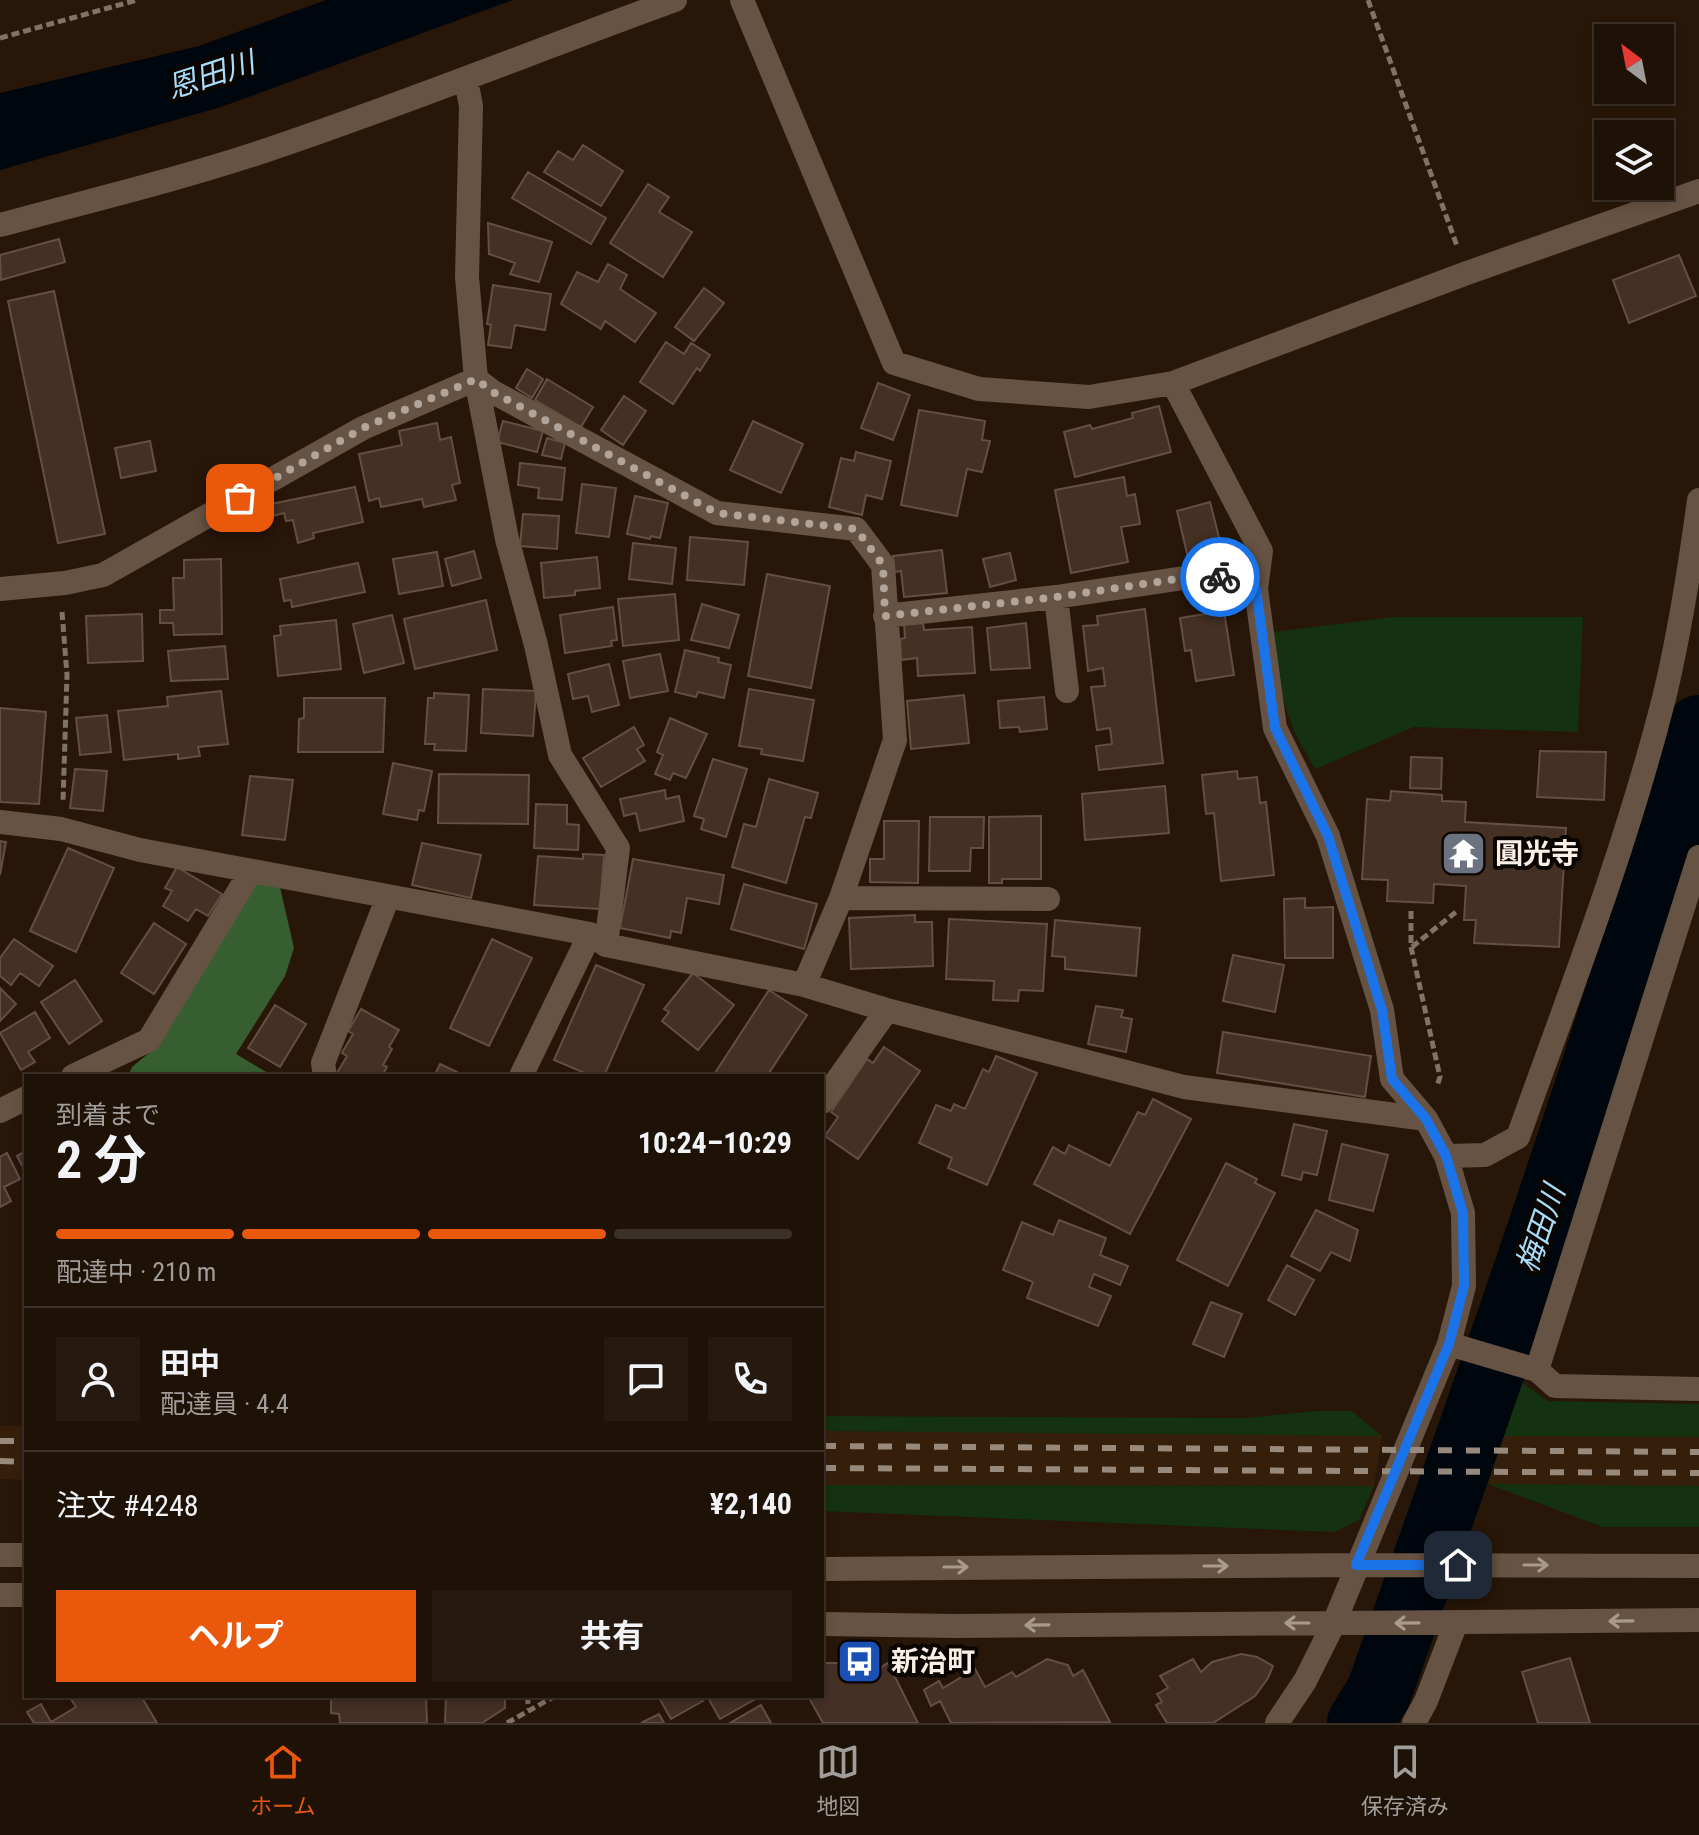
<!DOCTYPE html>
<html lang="ja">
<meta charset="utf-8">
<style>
:root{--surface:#1e1106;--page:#261a10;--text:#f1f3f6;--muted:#a19d9b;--line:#3c3128;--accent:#ea580c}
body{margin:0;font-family:"Roboto Condensed","Noto Sans JP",sans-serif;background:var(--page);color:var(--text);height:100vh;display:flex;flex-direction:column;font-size:30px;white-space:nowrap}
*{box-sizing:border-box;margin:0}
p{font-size:26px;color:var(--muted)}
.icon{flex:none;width:44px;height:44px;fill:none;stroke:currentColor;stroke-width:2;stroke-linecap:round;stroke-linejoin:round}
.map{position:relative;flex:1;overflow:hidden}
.panel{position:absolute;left:24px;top:1074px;width:800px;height:624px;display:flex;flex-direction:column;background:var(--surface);border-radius:0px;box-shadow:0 4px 12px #0003,0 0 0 2px var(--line)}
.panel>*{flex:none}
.needle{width:52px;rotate:328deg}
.controls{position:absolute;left:1594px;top:24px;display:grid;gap:16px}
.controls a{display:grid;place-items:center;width:80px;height:80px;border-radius:0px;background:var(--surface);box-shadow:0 4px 12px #0003,0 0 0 2px var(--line);font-size:40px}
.pin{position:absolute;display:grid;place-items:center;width:68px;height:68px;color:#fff;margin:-34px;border-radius:16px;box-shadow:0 4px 12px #0006}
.courier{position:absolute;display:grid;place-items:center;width:80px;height:80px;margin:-40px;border:6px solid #1a73e8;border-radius:50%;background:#fff;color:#222;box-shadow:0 2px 10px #0007}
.head em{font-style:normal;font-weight:700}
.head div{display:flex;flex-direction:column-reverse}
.head{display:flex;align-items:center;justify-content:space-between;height:136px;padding:0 32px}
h1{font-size:52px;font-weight:700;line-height:60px}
.bar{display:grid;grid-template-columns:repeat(4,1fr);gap:12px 8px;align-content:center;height:96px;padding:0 32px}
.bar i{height:10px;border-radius:6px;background:var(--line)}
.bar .current{background:var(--accent)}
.bar p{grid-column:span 4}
.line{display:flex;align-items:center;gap:20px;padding:0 32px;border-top:2px solid var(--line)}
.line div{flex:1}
.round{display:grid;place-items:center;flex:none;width:84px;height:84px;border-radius:0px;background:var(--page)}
.primary-button{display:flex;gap:16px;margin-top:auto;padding:16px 32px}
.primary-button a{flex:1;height:92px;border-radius:0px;background:var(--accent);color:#fff;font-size:32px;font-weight:700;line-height:92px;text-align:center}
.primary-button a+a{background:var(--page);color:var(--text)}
.dock{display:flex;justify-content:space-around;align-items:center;height:112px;border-top:2px solid var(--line);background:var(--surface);font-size:22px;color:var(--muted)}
.dock a{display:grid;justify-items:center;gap:4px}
.dock .current{color:var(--accent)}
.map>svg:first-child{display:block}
</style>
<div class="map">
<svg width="1699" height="1723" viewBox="0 0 1699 1723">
<rect width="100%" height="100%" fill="#281708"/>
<path fill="#351f0a" d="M0 1426H26V1480L0 1479Z
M822 1431 1382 1436 1374 1486 822 1485Z
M1502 1436 1699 1437V1486L1488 1484Z"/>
<path fill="#143110" d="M1393 617H1583L1578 732 1414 727 1315 769 1294 731 1280 691 1273 632Z
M1520 1381 1548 1401 1699 1404V1437L1502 1436Z
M1317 1411H1351L1382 1436 822 1431V1416L1245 1418Z
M1488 1484 1699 1486V1527H1603Z
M822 1485 1374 1486 1359 1520 1334 1532 822 1511Z"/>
<path fill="#365e30" d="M257 882 280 887 294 948 285 976 236 1054 273 1076H128L132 1067 155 1048Z"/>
<path fill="#00060e" d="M326 0H513L221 107 0 170V93L199 46Z"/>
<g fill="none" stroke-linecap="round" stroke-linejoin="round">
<path stroke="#00060e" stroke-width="66" d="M1360 1723 1379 1692C1492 1373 1605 1053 1699 728"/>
</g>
<path fill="#453024" stroke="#654e42" stroke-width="2" d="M583 145 623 171 601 206 544 172 558 151 573 160Z
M528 172 606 218 591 244 512 198Z
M648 184 669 197 659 212 692 232 663 277 610 243Z
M488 223 552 242 539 282 510 274 515 263 489 254Z
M59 239 65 262 1 280 0 255Z
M1679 255 1696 296 1629 323 1613 280Z
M608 264 627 275 620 289 656 313 635 342 605 321 601 329 561 304 577 272 598 282Z
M493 285 551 294 545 330 515 325 511 348 488 345 491 325 487 324Z
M704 288 724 303 694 341 675 327Z
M54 291 105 534 58 543 8 301Z
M666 342 684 354 691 343 710 355 700 371 697 368 673 404 640 382Z
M527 369 543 379 532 398 516 388Z
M547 379 593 407 581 427 535 400Z
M878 383 910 395 893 440 861 428Z
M624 396 646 411 623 445 601 430Z
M1159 406 1171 452 1075 477 1064 432 1090 425 1092 429 1133 418 1132 413Z
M919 410 985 421 982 440 990 441 982 472 967 469 957 516 901 505Z
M503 421 543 431 537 452 497 442Z
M753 421 803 444 781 493 730 470Z
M437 423 440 440 451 437 460 483 452 485 456 500 424 507 422 499 381 507 379 498 369 501 359 454 402 445 399 431Z
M547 438 565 443 561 459 542 455Z
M150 441 156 471 121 478 115 448Z
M856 452 891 461 882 499 866 495 862 515 829 507 841 458 854 461Z
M520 463 565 468 562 500 538 498 539 488 518 485Z
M1124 477 1127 496 1135 494 1140 524 1121 527 1128 562 1071 573 1055 490Z
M582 484 616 488 609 537 576 533Z
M355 487 363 522 313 533 314 538 298 543 293 520 286 521 284 513 265 518 261 506Z
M635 496 668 503 660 538 651 536 650 539 627 534Z
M1210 502 1223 553 1189 562 1177 511Z
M523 514 559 516 557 549 520 546Z
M690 537 748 542 744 585 687 580Z
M633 543 676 548 672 584 629 579Z
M942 550 947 593 904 597 901 571 894 572 893 556Z
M474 551 481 578 452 586 445 559Z
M437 552 443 586 399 594 393 559Z
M1010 553 1016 580 990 587 983 559Z
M597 557 600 588 575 591V595L544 598 541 563Z
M221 559 222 634 174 635 173 623H160V610H174L173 578H184V560Z
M358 563 365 592 292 607 291 600 284 601 280 579Z
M767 574 830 586 811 688 748 676Z
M675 594 679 640 623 646 618 599Z
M486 600 497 650 415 669 404 619Z
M702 604 739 615 729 648 691 640Z
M613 607 617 640 611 641 612 646 565 653 560 615Z
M1145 609 1163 763 1099 770 1096 746 1112 744 1110 728 1097 730 1091 687 1105 686 1103 668 1088 671 1083 626 1098 625 1097 616Z
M1224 611 1234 675 1196 681 1191 650 1185 651 1180 618Z
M142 614 143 661 88 663 86 616Z
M392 615 404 663 364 673 353 624Z
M336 620 341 669 278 676 274 636 281 635 280 626Z
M923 623 924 630 972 627 975 673 918 676 917 658 901 660 900 639 905 638 904 624Z
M1026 623 1030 668 991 670 987 628Z
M225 646 228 679 171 681 168 651Z
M685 650 719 658 718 662 731 665 724 698 698 692 696 697 675 692Z
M660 654 668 691 630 698 623 661Z
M609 664 619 705 592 712 588 696 573 699 568 674Z
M483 689 536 691 533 736 481 733Z
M749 689 814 700 803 761 761 754 762 749 739 746Z
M221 691 228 744 198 747 200 756 178 759V754L124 760 118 711 168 706 167 697Z
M434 693 469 695 466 751 434 750 435 744H425L428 698H434Z
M964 695 969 743 911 749 907 701Z
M1044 697 1047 729 1020 732 1019 727 1000 728 998 701Z
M304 698H385L383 752H298L299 719 304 718Z
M0 708 46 712 39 804 0 802Z
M107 715 111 752 80 755 76 718Z
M670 718 707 734 686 778 673 773 670 780 655 774 663 755 657 752Z
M634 727 644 745 637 749 645 761 601 787 583 758Z
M1540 751 1606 752 1604 800 1537 797Z
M1411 757 1442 758 1441 789 1410 788Z
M713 759 747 769 726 837 701 829 704 819 694 816Z
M393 763 432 771 424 811 419 810 417 820 383 814Z
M75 769 107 771 103 811 70 808Z
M1237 771 1238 779 1257 777 1260 803 1266 802 1274 875 1221 881 1214 813 1206 814 1202 775Z
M439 774 529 775 528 824 438 823Z
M250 776 293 780 285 840 242 835Z
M769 779 818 793 811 818 805 817 786 883 732 867 744 824 756 827Z
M1165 786 1169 833 1085 840 1082 794Z
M665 790 666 799 679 796 684 821 640 831 636 813 624 816 620 799Z
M1391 791 1442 795V801L1466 802 1465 822 1566 828 1559 947 1474 943 1476 920H1464L1466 886 1434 884 1433 903 1387 901 1388 880 1362 879 1367 799 1390 801Z
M536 804 567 805V824L579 825 578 850 534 848Z
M1041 816V879H1002V883H989V817Z
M930 817H984L983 848H971L970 871H929Z
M884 821H919L918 883 870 882V859H884Z
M0 841 6 842 0 875Z
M422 843 481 855 471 898 412 885Z
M68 848 114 868 76 952 30 931Z
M583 854 604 855 600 909 534 905 538 856 583 859Z
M633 859 724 875 719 904 687 898 681 933 671 931 670 938 620 928Z
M177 867 222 894 208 916 196 909 188 921 163 906 172 891 165 888Z
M744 884 817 904 804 949 731 929Z
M1305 898V908L1333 907V958H1285L1284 899Z
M915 915V922H932L933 966 851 969 849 918Z
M949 919 1047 924 1043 991 1019 990 1018 1001 993 1000 994 981 946 979Z
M1055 920 1140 928 1136 976 1065 969V957L1052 956Z
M154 923 186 944 154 994 121 973Z
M14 939 53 966 39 986 20 973 11 985 0 976V958Z
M492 939 532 958 489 1046 450 1028Z
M1233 955 1284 965 1275 1012 1223 1001Z
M596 965 644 985 604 1076H592L554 1060Z
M693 973 734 1005 698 1050 662 1021 669 1012 664 1009Z
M75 980 102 1021 69 1044 41 1002Z
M0 988 16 1004 0 1021Z
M769 990 807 1015 767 1076H713Z
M275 1005 306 1024 280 1067 248 1048Z
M1096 1006 1123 1010 1121 1017 1132 1019 1126 1052 1088 1044Z
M361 1009 399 1030 389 1047 392 1049 383 1065 387 1067 382 1076H341L337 1073 347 1056 342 1053 353 1034 348 1031Z
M35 1012 50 1038 28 1052 35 1062 21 1070 0 1033Z
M1223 1032 1371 1056 1365 1097 1217 1073Z
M884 1047 920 1071 858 1159 825 1136 838 1117 831 1112 867 1059 873 1063Z
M996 1056 1037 1073 987 1185 948 1168 952 1158 919 1143 936 1105 951 1111 954 1104 965 1109 983 1069 989 1072Z
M440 1064 465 1076H434Z
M1153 1099 1191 1119 1130 1234 1034 1184 1053 1147 1065 1154 1069 1145 1110 1166 1138 1112 1145 1115Z
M1294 1124 1327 1131 1317 1175 1303 1172 1301 1180 1282 1175Z
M1342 1144 1388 1155 1373 1211 1329 1200Z
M26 1151V1173L17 1156Z
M7 1153 20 1179 4 1187 11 1201 0 1207V1157Z
M1226 1163 1257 1179 1255 1183 1275 1193 1228 1286 1177 1260Z
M1316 1210 1358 1230 1350 1261 1331 1252 1320 1271 1291 1256Z
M1059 1220 1106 1238 1100 1255 1128 1266 1120 1285 1094 1274 1089 1287 1111 1296 1098 1326 1027 1298 1033 1282 1003 1270 1022 1222 1053 1235Z
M1287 1265 1314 1280 1295 1315 1268 1300Z
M1211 1302 1242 1314 1224 1357 1193 1344Z
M1241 1654 1257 1657 1273 1666 1268 1678 1255 1696 1213 1723H1167L1156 1705 1162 1702 1157 1694 1168 1688 1160 1676 1193 1659 1201 1672 1212 1662Z
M854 1655H874V1663L854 1662Z
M1570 1658 1590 1723H1538L1522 1672Z
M1047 1659 1068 1665 1073 1676 1083 1670 1110 1722 951 1723 940 1701 931 1706 924 1690 939 1681 943 1688 975 1669 985 1687 1012 1672 1016 1677Z
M822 1663H840L852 1672 866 1664 871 1673 888 1663 918 1723H823L808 1696H822Z
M69 1696H141L157 1723H34L27 1712 41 1704 51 1722 76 1707Z
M331 1696H426L427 1723H340L339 1714 331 1713Z
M446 1696H505V1708L482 1723H445Z
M658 1696H700L703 1701 671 1719Z
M707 1696H758L759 1697 720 1719Z
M761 1705 771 1723H730Z
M659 1714 664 1723H641Z"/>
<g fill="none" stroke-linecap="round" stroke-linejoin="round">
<path stroke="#807265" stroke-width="5" stroke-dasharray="8 4" stroke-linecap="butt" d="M1368 0 1457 246
M0 38 137 0
M62 612 67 675 63 802
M1411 911V947L1440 1077 1437 1086
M1412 947 1456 912
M527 1696 529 1709
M507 1723 555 1696"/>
<path stroke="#675343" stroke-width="24" d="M742 0 894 363 979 389 1089 397 1173 383 1467 273 1699 191
M466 80 471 106 467 277 476 379 507 539 536 645 560 755 618 848 606 945
M0 225C88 201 177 180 264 151 402 105 537 50 675 0
M1173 383 1261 551 1256 589 1275 728 1328 836 1382 1010 1392 1079 1426 1119 1446 1156 1463 1213 1464 1286 1449 1344 1334 1623 1305 1681 1277 1723
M0 589 65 583 103 575 363 428 476 379 493 392 717 513 856 529 883 565 895 740 841 898 804 985
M1056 597 1067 691
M885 616 1056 597 1211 574 1256 589
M0 822 61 829 140 850 590 934 606 945 804 985 887 1010 1184 1087 1426 1119
M841 898 1048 899
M73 1076 149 1040 251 871
M325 1076 323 1063 388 897
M521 1076 590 934
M822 1102 887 1010
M0 1111 26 1098
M1446 1156 1485 1155 1518 1137C1570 992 1626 848 1664 698 1680 633 1690 567 1699 500
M1449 1344 1537 1370 1555 1386 1699 1389
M1537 1370 1699 857
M0 1555H26
M822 1569 1356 1565 1699 1566
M0 1595H26
M822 1624 956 1626 1699 1620
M1414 1723 1426 1701 1456 1623"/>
<path stroke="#98897d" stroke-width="6" stroke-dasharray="14 14" stroke-linecap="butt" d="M0 1441H26
M822 1446 1699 1452
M0 1461 26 1462
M822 1468 1699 1473"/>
</g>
<defs><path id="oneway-shaft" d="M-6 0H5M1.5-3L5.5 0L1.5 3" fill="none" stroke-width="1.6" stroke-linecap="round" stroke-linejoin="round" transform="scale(2)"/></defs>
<g stroke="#aa9a8c">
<use href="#oneway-shaft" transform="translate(1536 1565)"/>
<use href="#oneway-shaft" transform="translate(1216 1566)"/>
<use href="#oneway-shaft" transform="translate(956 1567)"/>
<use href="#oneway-shaft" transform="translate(1621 1621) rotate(179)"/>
<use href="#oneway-shaft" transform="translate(1297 1623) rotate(-180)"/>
<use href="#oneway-shaft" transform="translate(1407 1623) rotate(179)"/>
<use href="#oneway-shaft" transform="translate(1037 1625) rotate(179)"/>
</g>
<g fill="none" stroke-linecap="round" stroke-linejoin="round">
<path stroke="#b2a498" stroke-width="8" stroke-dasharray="0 14.4" d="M240 498 363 428 476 379 493 392 717 513 856 529 883 565 885 616 1056 597 1211 574 1220 577"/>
<path stroke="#1a73e8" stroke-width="10" d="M1220 577 1256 589 1275 728 1328 836 1382 1010 1392 1079 1426 1119 1446 1156 1463 1213 1464 1286 1449 1344 1356 1565H1458"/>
</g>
<defs>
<symbol id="temple-square" viewBox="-11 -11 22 22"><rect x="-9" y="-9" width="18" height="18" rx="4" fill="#6b7280" stroke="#0b0502"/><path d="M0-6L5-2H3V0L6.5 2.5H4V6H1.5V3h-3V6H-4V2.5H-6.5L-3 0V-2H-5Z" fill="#fff"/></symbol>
<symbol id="bus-square" viewBox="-11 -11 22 22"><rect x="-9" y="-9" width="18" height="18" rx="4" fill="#1a4fb4" stroke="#0b0502"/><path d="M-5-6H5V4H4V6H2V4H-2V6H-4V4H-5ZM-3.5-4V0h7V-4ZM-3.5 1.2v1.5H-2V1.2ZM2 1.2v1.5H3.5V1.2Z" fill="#fff"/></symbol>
</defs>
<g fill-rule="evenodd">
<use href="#temple-square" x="1438" y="828" width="51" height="51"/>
<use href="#bus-square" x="834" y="1636" width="51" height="51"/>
</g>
<g text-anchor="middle" stroke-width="8" stroke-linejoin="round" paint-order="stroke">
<g font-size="28" font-weight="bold" fill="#fcf0e6" stroke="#0b0502" text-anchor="start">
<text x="1495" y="863">圓光寺</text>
<text x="891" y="1671">新治町</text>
</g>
<g font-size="30" font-style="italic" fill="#a7dcfa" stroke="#0b0502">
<text transform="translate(211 75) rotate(-18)" y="10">恩田川</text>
<text transform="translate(1541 1229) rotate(-71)" y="10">梅田川</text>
</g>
</g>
</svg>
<div class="controls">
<a><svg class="needle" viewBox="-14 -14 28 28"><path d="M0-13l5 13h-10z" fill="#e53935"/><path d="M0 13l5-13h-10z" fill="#a19d9b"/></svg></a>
<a><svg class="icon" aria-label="layers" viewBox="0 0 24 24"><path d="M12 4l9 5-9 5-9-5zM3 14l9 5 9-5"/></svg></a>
</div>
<div class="pin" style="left:240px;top:498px;background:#ea580c"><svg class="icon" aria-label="bag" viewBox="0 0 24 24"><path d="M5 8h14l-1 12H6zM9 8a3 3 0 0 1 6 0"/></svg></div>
<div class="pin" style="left:1458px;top:1565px;background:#1f2937"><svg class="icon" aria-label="home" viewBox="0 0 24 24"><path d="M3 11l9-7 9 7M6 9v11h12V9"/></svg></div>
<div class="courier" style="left:1220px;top:577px"><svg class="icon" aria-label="bike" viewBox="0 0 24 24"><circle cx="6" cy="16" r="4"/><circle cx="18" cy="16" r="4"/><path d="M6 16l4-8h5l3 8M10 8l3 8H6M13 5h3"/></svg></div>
<section class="panel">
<div class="head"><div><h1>2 分</h1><p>到着まで</p></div><em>10:24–10:29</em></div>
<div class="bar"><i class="current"></i><i class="current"></i><i class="current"></i><i></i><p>配達中 · 210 m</p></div>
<div class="line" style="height:144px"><a class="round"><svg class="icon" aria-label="person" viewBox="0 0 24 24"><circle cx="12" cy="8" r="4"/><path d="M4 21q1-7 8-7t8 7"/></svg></a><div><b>田中</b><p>配達員 · 4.4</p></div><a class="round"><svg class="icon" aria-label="chat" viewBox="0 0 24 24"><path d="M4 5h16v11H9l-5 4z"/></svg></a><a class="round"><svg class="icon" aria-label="phone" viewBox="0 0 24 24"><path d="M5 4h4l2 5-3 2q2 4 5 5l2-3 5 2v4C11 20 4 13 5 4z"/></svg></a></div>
<div class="line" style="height:104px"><div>注文 #4248</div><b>¥2,140</b></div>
<div class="primary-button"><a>ヘルプ</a><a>共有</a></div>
</section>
</div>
<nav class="dock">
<a class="current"><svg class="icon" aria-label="home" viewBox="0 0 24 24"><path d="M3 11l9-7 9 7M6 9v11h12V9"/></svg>ホーム</a>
<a><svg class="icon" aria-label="map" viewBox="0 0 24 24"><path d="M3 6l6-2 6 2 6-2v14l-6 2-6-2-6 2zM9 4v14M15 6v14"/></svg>地図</a>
<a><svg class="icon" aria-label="saved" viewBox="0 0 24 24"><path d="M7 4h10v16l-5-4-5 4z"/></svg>保存済み</a>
</nav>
